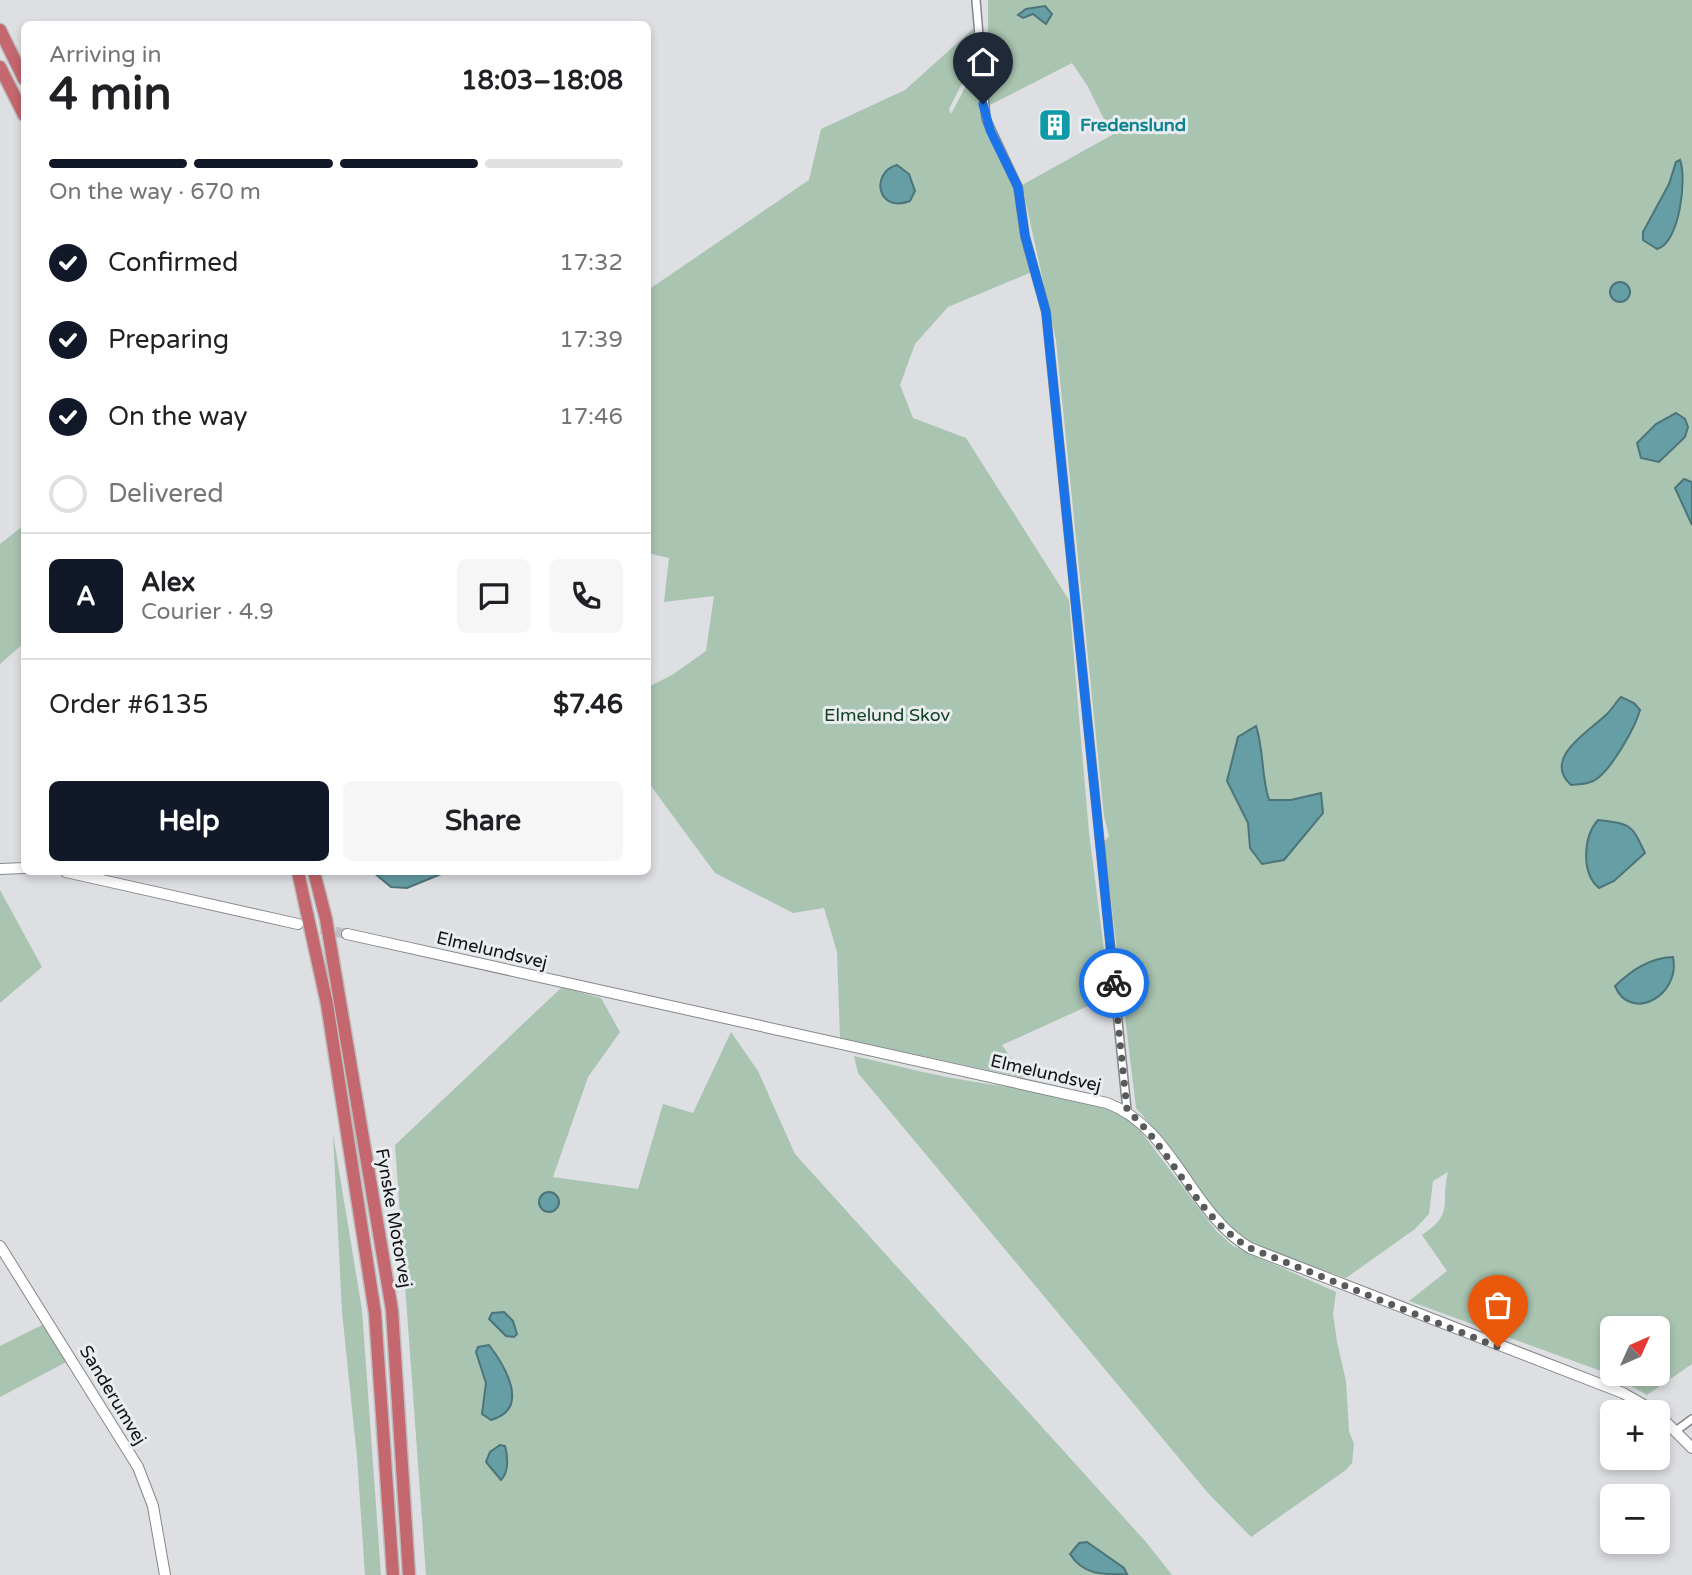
<!DOCTYPE html>
<meta charset="utf-8">
<style>
:root{--surface:#fff;--page:#f6f6f6;--text:#202124;--muted:#757577;--line:#e0e0e0;--accent:#111827}
body{margin:0;font-family:"Varela Round",sans-serif;background:var(--page);color:var(--text);height:100vh;display:flex;flex-direction:column;font-size:26px;white-space:nowrap}
*{box-sizing:border-box;margin:0}
p{font-size:23px;color:var(--muted)}
.icon{flex:none;width:38px;height:38px;fill:none;stroke:currentColor;stroke-width:2;stroke-linecap:round;stroke-linejoin:round}
.map{position:relative;flex:1;overflow:hidden}
.details{position:absolute;left:21px;top:21px;width:630px;height:854px;display:flex;flex-direction:column;background:var(--surface);border-radius:10px;box-shadow:0 4px 10px #0003}
.details>*{flex:none}
.needle{width:46px;rotate:45deg}
.fabs{position:absolute;left:1600px;top:1316px;display:grid;gap:14px}
.fabs a{display:grid;place-items:center;width:70px;height:70px;border-radius:10px;background:var(--surface);box-shadow:0 4px 10px #0003;font-size:35px}
.pin{position:absolute;display:grid;place-items:center;width:60px;height:60px;color:#fff;margin:-72px -30px;border-radius:50% 50% 50% 0;rotate:-45deg;box-shadow:0 0 7px #0007}
.pin .icon{rotate:45deg}
.courier{position:absolute;display:grid;place-items:center;width:70px;height:70px;margin:-35px;border:5px solid #1a73e8;border-radius:50%;background:#fff;color:#222;box-shadow:0 2px 9px #0007}
.head em{font-style:normal;font-weight:700}
.head div{display:flex;flex-direction:column-reverse}
.head{display:flex;align-items:center;justify-content:space-between;height:119px;padding:0 28px}
h1{font-size:46px;font-weight:700;line-height:52px}
.bar{display:grid;grid-template-columns:repeat(4,1fr);gap:10px 7px;align-content:center;height:84px;padding:0 28px}
.bar i{height:9px;border-radius:5px;background:var(--line)}
.bar .on{background:var(--accent)}
.bar p{grid-column:span 4}
.line{display:flex;align-items:center;gap:18px;padding:0 28px;border-top:2px solid var(--line)}
.line div{flex:1}
.round{display:grid;place-items:center;flex:none;width:74px;height:74px;border-radius:10px;background:var(--page)}
ol{padding:0 28px;list-style:none}
li{display:flex;align-items:center;gap:21px;height:77px}
li p{margin-inline-start:auto}
li .icon{padding:7px;border-radius:50%;background:var(--accent);color:#fff;stroke-width:4}
li:last-child{color:var(--muted)}
li i{width:38px;height:38px;border:4px solid var(--line);border-radius:50%}
.button{display:flex;gap:14px;margin-top:auto;padding:14px 28px}
.button a{flex:1;height:80px;border-radius:10px;background:var(--accent);color:#fff;font-size:28px;font-weight:700;line-height:80px;text-align:center}
.button a+a{background:var(--page);color:var(--text)}
.map>svg:first-child{display:block}
</style>
<div class="map">
<svg width="1692" height="1575" viewBox="0 0 1692 1575">
<rect width="100%" height="100%" fill="#dddfe3"/>
<path fill="#a9c4b0" fill-rule="evenodd" d="M988 0H1692V1364L1647 1395 1612 1375 1409 1301 1447 1271 1422 1235C1455 1213 1440 1206 1448 1172L1433 1181 1429 1214 1415 1229 1346 1278C1313 1266 1276 1256 1246 1239 1213 1220 1166 1140 1136 1108L1104 842 1109 836 1104 816 1056 340 1022 185 1112 135 1087 85 1072 63 988 106ZM1612 1328H1657V1374H1612Z
M973 29 977 54 949 109 951 114 978 63 984 125 1014 190 1032 272 948 307 915 344 900 385 913 418 966 438 1069 600 1089 833 1110 996 1002 1045 1025 1078 840 1038 837 952 824 908 793 913 715 873 648 782V687L672 675 706 651 714 596 664 602 669 558 648 553V290L809 180 821 129 905 90Z
M24 525V643L0 664V544Z
M0 890 42 967 0 1003Z
M562 987 601 998 620 1032 588 1077 553 1177 638 1189 663 1104 693 1113 731 1032 758 1071 795 1154 1146 1542 1172 1575H426L395 1145Z
M854 1056C895 1065 935 1076 976 1082 1028 1091 1091 1093 1136 1125L1216 1231 1233 1246 1336 1292 1333 1314 1337 1342 1346 1381 1349 1431 1354 1444 1352 1463 1346 1470 1251 1537 1208 1493 858 1073Z
M333 1134 362 1310 381 1575H365L357 1457 342 1312Z
M44 1324 68 1361 0 1397V1346Z"/>
<path fill="#659ea4" stroke="#4c7479" stroke-width="2" d="M1045 6 1052 14 1046 24 1033 14 1023 18 1018 15 1026 9Z
M1680 160C1687 177 1680 243 1657 249L1643 240V232L1669 184 1676 162Z
M897 165 909 174 915 191 910 201C877 214 870 172 897 165Z
M1610 292a10 10 0 1 1 20 0a10 10 0 1 1-20 0Z
M1676 413 1685 419 1688 427 1685 437 1659 462 1641 458 1637 443 1656 424Z
M1684 479 1692 482V525L1675 488Z
M1621 697 1634 703 1640 710C1635 728 1613 766 1598 778 1591 784 1581 784 1571 785 1541 758 1591 730 1607 714 1612 709 1616 702 1621 697Z
M1256 726C1264 750 1261 775 1269 800H1291L1321 793 1323 813 1284 860 1262 864 1250 848 1248 823 1227 781 1238 737Z
M1598 820C1632 824 1631 824 1645 853L1614 881 1599 888C1581 873 1583 837 1598 820Z
M373 872H446L407 888 391 887Z
M1673 957C1681 996 1630 1023 1615 986 1632 970 1649 958 1673 957Z
M539 1202a10 10 0 1 1 20 0a10 10 0 1 1-20 0Z
M504 1312 513 1321 517 1334 514 1337 506 1336 489 1319 492 1313Z
M489 1345C505 1366 531 1409 491 1420L482 1414 486 1383 476 1352 478 1347Z
M500 1445 505 1446C508 1456 509 1472 501 1480L486 1462 490 1452Z
M1087 1542 1124 1568 1127 1574C1103 1575 1083 1575 1070 1554L1079 1543Z"/>
<g fill="none" stroke-linecap="round" stroke-linejoin="round">
<path stroke="#bfc0c4" stroke-width="10" stroke-dasharray="10 5" stroke-linecap="butt" d="M306 926 347 934"/>
<defs>
<path id="street" d="M976 0 986 119 1018 187 1025 236 1046 312 1127 1110
M1677 1430 1692 1419"/>
<path id="secondary" d="M0 869 24 868
M66 872 298 924
M347 934 1107 1103C1174 1128 1190 1213 1250 1248L1623 1393 1656 1412
M0 1246 138 1467 153 1506 165 1575
M1657 1413 1692 1448"/>
<path id="highway" d="M0 30 24 79
M0 67 24 115
M298 872 327 1004 375 1313 393 1575
M314 872 326 919 392 1310 409 1575"/>
</defs>
<use href="#street" stroke="#84878a" stroke-width="10"/>
<use href="#secondary" stroke="#84878a" stroke-width="12"/>
<use href="#highway" stroke="#bdbdbd" stroke-width="15"/>
<use href="#street" stroke="#fff" stroke-width="7"/>
<use href="#secondary" stroke="#fff" stroke-width="10"/>
<use href="#highway" stroke="#c4676e" stroke-width="12"/>
</g>
<g fill="none" stroke-linecap="round" stroke-linejoin="round">
<path stroke="#595a5c" stroke-width="7" stroke-dasharray="0 12.6" d="M1114 983 1127 1110C1173 1151 1196 1217 1250 1248L1498 1347"/>
<path stroke="#1a73e8" stroke-width="9" d="M983 104 990 130 1018 187 1025 236 1046 312 1114 983"/>
</g>
<defs>
<symbol id="building-square" viewBox="-11 -11 22 22"><rect x="-9" y="-9" width="18" height="18" rx="4" fill="#0f9aa8" stroke="#eaedf0"/><path d="M-4-6H4V6H1V3H-1V6H-4ZM-2.5-4.3h1.7v1.8h-1.7ZM.8-4.3h1.7v1.8H.8ZM-2.5-1h1.7V.8h-1.7ZM.8-1h1.7V.8H.8Z" fill="#fff"/></symbol>
</defs>
<g fill-rule="evenodd">
<use href="#building-square" x="1036" y="106" width="38" height="38"/>
</g>
<g text-anchor="middle" stroke-width="6" stroke-linejoin="round" paint-order="stroke">
<g font-size="18" font-weight="bold" fill="#0d838f" stroke="#eaedf0" text-anchor="start">
<text x="1080" y="131">Fredenslund</text>
</g>
<g font-size="18" fill="#124124" stroke="#eaedf0">
<text x="887" y="721">Elmelund Skov</text>
</g>
<g font-size="18" fill="#121214" stroke="#eaedf0">
<text transform="translate(492 950) rotate(13)" y="6">Elmelundsvej</text>
<text transform="translate(1046 1073) rotate(13)" y="6">Elmelundsvej</text>
<text transform="translate(394 1218) rotate(80)" y="6">Fynske Motorvej</text>
<text transform="translate(113 1395) rotate(59)" y="6">Sanderumvej</text>
</g>
</g>
</svg>
<div class="fabs">
<a><svg class="needle" viewBox="-14 -14 28 28"><path d="M0-13l5 13h-10z" fill="#e53935"/><path d="M0 13l5-13h-10z" fill="#757577"/></svg></a>
<a>+</a>
<a>−</a>
</div>
<div class="pin" style="left:1498px;top:1347px;background:#ea580c"><svg class="icon" aria-label="bag" viewBox="0 0 24 24"><path d="M5 8h14l-1 12H6zM9 8a3 3 0 0 1 6 0"/></svg></div>
<div class="pin" style="left:983px;top:104px;background:#1f2937"><svg class="icon" aria-label="home" viewBox="0 0 24 24"><path d="M3 11l9-7 9 7M6 9v11h12V9"/></svg></div>
<div class="courier" style="left:1114px;top:983px"><svg class="icon" aria-label="bike" viewBox="0 0 24 24"><circle cx="6" cy="16" r="4"/><circle cx="18" cy="16" r="4"/><path d="M6 16l4-8h5l3 8M10 8l3 8H6M13 5h3"/></svg></div>
<section class="details">
<div class="head"><div><h1>4 min</h1><p>Arriving in</p></div><em>18:03–18:08</em></div>
<div class="bar"><i class="on"></i><i class="on"></i><i class="on"></i><i></i><p>On the way · 670 m</p></div>
<ol>
<li><svg class="icon" aria-label="check" viewBox="0 0 24 24"><path d="M5 12l5 5 9-10"/></svg>Confirmed<p>17:32</p></li>
<li><svg class="icon" aria-label="check" viewBox="0 0 24 24"><path d="M5 12l5 5 9-10"/></svg>Preparing<p>17:39</p></li>
<li><svg class="icon" aria-label="check" viewBox="0 0 24 24"><path d="M5 12l5 5 9-10"/></svg>On the way<p>17:46</p></li>
<li><i></i>Delivered</li>
</ol>
<div class="line" style="height:126px"><b class="round" style="background:var(--accent);color:#fff">A</b><div><b>Alex</b><p>Courier · 4.9</p></div><a class="round"><svg class="icon" aria-label="chat" viewBox="0 0 24 24"><path d="M4 5h16v11H9l-5 4z"/></svg></a><a class="round"><svg class="icon" aria-label="phone" viewBox="0 0 24 24"><path d="M5 4h4l2 5-3 2q2 4 5 5l2-3 5 2v4C11 20 4 13 5 4z"/></svg></a></div>
<div class="line" style="height:91px"><div>Order #6135</div><b>$7.46</b></div>
<div class="button"><a>Help</a><a>Share</a></div>
</section>
</div>
